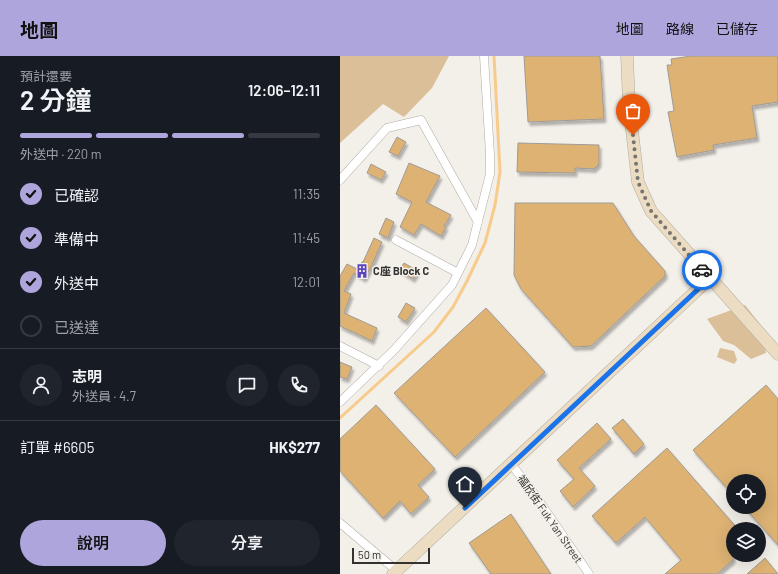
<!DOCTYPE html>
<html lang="zh-TW">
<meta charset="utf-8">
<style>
:root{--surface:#171b24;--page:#20242c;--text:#f1f3f6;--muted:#9ea1a6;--line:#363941;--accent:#aea5dc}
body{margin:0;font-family:Barlow,"Noto Sans TC",sans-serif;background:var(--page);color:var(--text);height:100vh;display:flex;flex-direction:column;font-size:15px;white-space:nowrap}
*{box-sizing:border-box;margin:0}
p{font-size:13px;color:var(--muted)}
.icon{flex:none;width:22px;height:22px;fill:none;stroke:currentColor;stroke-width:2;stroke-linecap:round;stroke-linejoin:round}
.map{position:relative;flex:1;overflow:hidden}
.sheet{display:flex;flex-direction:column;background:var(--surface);width:340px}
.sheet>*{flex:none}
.controls{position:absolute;left:386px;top:418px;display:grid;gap:8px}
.controls a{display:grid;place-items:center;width:40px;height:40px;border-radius:50%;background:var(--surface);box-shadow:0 4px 16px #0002;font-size:20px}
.scale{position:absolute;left:12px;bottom:10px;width:78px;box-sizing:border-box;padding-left:4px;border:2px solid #333230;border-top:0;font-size:11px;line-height:14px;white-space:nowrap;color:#333230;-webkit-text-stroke:3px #f3efe9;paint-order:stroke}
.pin{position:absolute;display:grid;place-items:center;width:34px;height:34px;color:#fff;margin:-41px -17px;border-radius:50% 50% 50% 0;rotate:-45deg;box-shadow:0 0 4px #0007}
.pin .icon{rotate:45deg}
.courier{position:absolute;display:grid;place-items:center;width:40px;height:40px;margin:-20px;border:3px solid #1a73e8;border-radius:50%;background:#fff;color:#222;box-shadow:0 1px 5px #0007}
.headline em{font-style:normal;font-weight:600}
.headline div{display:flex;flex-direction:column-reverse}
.headline{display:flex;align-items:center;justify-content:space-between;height:68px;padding:0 20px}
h1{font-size:26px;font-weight:600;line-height:30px}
.bar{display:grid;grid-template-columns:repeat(4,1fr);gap:6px 4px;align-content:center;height:48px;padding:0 20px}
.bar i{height:5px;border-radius:3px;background:var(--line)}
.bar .active{background:var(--accent)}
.bar p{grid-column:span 4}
.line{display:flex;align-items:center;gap:10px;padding:0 20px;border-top:1px solid var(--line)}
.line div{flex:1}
.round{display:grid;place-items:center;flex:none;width:42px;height:42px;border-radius:21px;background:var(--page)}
ol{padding:0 20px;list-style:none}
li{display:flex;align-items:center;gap:12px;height:44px}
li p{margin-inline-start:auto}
li .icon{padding:4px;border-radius:50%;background:var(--accent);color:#111;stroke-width:4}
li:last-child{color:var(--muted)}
li i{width:22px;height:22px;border:2px solid var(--line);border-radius:50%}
.primary-button{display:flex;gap:8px;margin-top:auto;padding:8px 20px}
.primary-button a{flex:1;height:46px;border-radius:24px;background:var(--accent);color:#111;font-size:16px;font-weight:600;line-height:46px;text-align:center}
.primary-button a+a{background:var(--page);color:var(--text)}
header{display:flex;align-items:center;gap:24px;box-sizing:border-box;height:56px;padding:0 20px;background:var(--accent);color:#111}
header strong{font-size:19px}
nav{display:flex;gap:22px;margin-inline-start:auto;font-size:14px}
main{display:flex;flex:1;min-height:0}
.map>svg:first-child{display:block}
</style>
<header>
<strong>地圖</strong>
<nav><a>地圖</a><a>路線</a><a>已儲存</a></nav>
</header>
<main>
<section class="sheet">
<div class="headline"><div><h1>2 分鐘</h1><p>預計還要</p></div><em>12:06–12:11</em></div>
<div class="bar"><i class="active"></i><i class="active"></i><i class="active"></i><i></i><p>外送中 · 220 m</p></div>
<ol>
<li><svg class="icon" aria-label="check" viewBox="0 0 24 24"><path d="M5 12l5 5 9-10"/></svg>已確認<p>11:35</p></li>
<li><svg class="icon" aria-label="check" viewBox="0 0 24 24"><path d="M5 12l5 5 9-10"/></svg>準備中<p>11:45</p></li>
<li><svg class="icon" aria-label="check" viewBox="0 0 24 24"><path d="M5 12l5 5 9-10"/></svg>外送中<p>12:01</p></li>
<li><i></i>已送達</li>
</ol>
<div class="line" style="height:72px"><a class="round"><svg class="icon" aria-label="person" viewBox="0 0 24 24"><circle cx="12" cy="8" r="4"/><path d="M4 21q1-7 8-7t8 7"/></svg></a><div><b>志明</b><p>外送員 · 4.7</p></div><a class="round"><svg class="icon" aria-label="chat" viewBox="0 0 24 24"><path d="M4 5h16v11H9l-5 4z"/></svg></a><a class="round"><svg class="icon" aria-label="phone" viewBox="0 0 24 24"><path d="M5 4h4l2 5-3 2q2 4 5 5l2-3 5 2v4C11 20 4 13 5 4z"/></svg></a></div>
<div class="line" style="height:52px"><div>訂單 #6605</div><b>HK$277</b></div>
<div class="primary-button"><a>說明</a><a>分享</a></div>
</section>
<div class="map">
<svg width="438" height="518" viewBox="0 0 438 518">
<defs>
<filter id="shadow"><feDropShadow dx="2" dy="3.5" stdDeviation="1" flood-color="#0004"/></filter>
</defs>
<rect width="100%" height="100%" fill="#f3efe9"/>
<path fill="#dbbf98" d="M0 0H109L92 32 64 61 43 48 0 87Z
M405 249 423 272 426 297 411 303 394 289 383 285 367 263Z
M380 292 394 295 397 304 394 308 377 301Z"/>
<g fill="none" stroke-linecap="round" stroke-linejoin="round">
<path stroke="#f7cb8b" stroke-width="3" d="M0 362 94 276 113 251 127 225 145 187 155 149 160 116 154 0"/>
</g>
<path fill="#ddb273" stroke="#9f9b96" filter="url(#shadow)" d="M184 0H260L264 63 188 66Z
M351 0H438V46L412 50 417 82 373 89 374 94 337 101 328 56 334 55 327 9H332L331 3Z
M57 81 66 86 58 100 49 96Z
M178 87 259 89V108L254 113 235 112V117L177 116Z
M69 107 100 120 86 146 111 159 104 170 106 171 101 180 81 168 74 179 60 171 72 146 56 138Z
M31 108 46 116 41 124 27 117Z
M175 147H273L294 180 325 215V220L251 290 233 291 181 233 174 219Z
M46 162 54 166 48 182 39 178Z
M34 182 42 186 32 209 24 223 14 217 4 235 11 238 4 257 37 272 32 285 0 270V220L7 208 17 213 22 206H23Z
M64 207 78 215 73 223 59 214Z
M66 247 75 252 66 266 58 261Z
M146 252 205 316 115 401 54 337Z
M0 306 12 311 7 323 0 321Z
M426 329 438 343V489L404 451H419V425H393V439L353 394Z
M36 349 95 413 78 429 89 441 71 458 60 445 43 462 0 415V383Z
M283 363 304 388 294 398 272 372Z
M257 367 271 383 239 412 255 430 233 451 220 435 234 423 217 404Z
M327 392 398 473H393V504L377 518H325L341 504 305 461 276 487 252 460Z
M171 458 211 518H151L129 487Z
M425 502 438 518H407Z"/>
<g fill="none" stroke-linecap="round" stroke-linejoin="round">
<defs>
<path id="street" d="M0 124 47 72 81 64 138 166
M56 184 118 217
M0 290 39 310
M0 346 54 294 112 229 132 189 150 118V98L144 0
M171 408 193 436 249 518
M0 467 57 515"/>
<path id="secondary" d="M287 0 289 48 298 126 311 155 438 298
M53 518 370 222"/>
</defs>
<use href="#street" stroke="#afaca6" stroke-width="9"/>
<use href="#secondary" stroke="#afaca6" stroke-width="13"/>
<use href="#street" stroke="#fff" stroke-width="8"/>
<use href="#secondary" stroke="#ecdcc2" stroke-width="12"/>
</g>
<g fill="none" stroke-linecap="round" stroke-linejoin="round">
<path stroke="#767471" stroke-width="4" stroke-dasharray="0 7.2" d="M293 79 298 126 311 155 362 214"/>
<path stroke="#1a73e8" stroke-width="5" d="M125 452 370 222 362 214"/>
</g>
<defs>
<symbol id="building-bare" viewBox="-9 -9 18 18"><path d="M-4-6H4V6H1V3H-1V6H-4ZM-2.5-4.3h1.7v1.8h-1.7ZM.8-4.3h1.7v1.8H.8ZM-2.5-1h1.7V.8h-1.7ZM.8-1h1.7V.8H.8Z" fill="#5c45bd" stroke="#f3efe9" stroke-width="2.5" paint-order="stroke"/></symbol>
</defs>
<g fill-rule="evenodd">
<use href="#building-bare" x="12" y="205" width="20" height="20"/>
</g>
<g text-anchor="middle" stroke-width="3" stroke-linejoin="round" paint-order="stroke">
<g font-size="11" font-weight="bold" fill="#333230" stroke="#f3efe9" text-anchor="start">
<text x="33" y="219">C座 Block C</text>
</g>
<g font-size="11" fill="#333230" stroke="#f3efe9">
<text transform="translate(210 463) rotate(55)" y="4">福欣街 Fuk Yan Street</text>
</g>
</g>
</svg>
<div class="controls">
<a><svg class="icon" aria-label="locate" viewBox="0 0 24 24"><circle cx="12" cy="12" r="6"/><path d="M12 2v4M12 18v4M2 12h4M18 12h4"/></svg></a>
<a><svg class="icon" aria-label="layers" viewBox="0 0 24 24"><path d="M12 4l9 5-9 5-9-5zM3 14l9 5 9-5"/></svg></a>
</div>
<div class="scale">50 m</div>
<div class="pin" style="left:293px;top:79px;background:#ea580c"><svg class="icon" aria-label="bag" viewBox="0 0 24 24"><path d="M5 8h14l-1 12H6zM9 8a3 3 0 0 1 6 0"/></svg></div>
<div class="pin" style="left:125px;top:452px;background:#1f2937"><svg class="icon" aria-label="home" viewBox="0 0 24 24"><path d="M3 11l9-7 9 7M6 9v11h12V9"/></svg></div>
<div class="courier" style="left:362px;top:214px"><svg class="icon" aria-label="car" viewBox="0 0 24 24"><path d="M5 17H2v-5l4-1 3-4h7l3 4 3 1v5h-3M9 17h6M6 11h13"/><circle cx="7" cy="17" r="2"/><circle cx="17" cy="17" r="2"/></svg></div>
</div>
</main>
